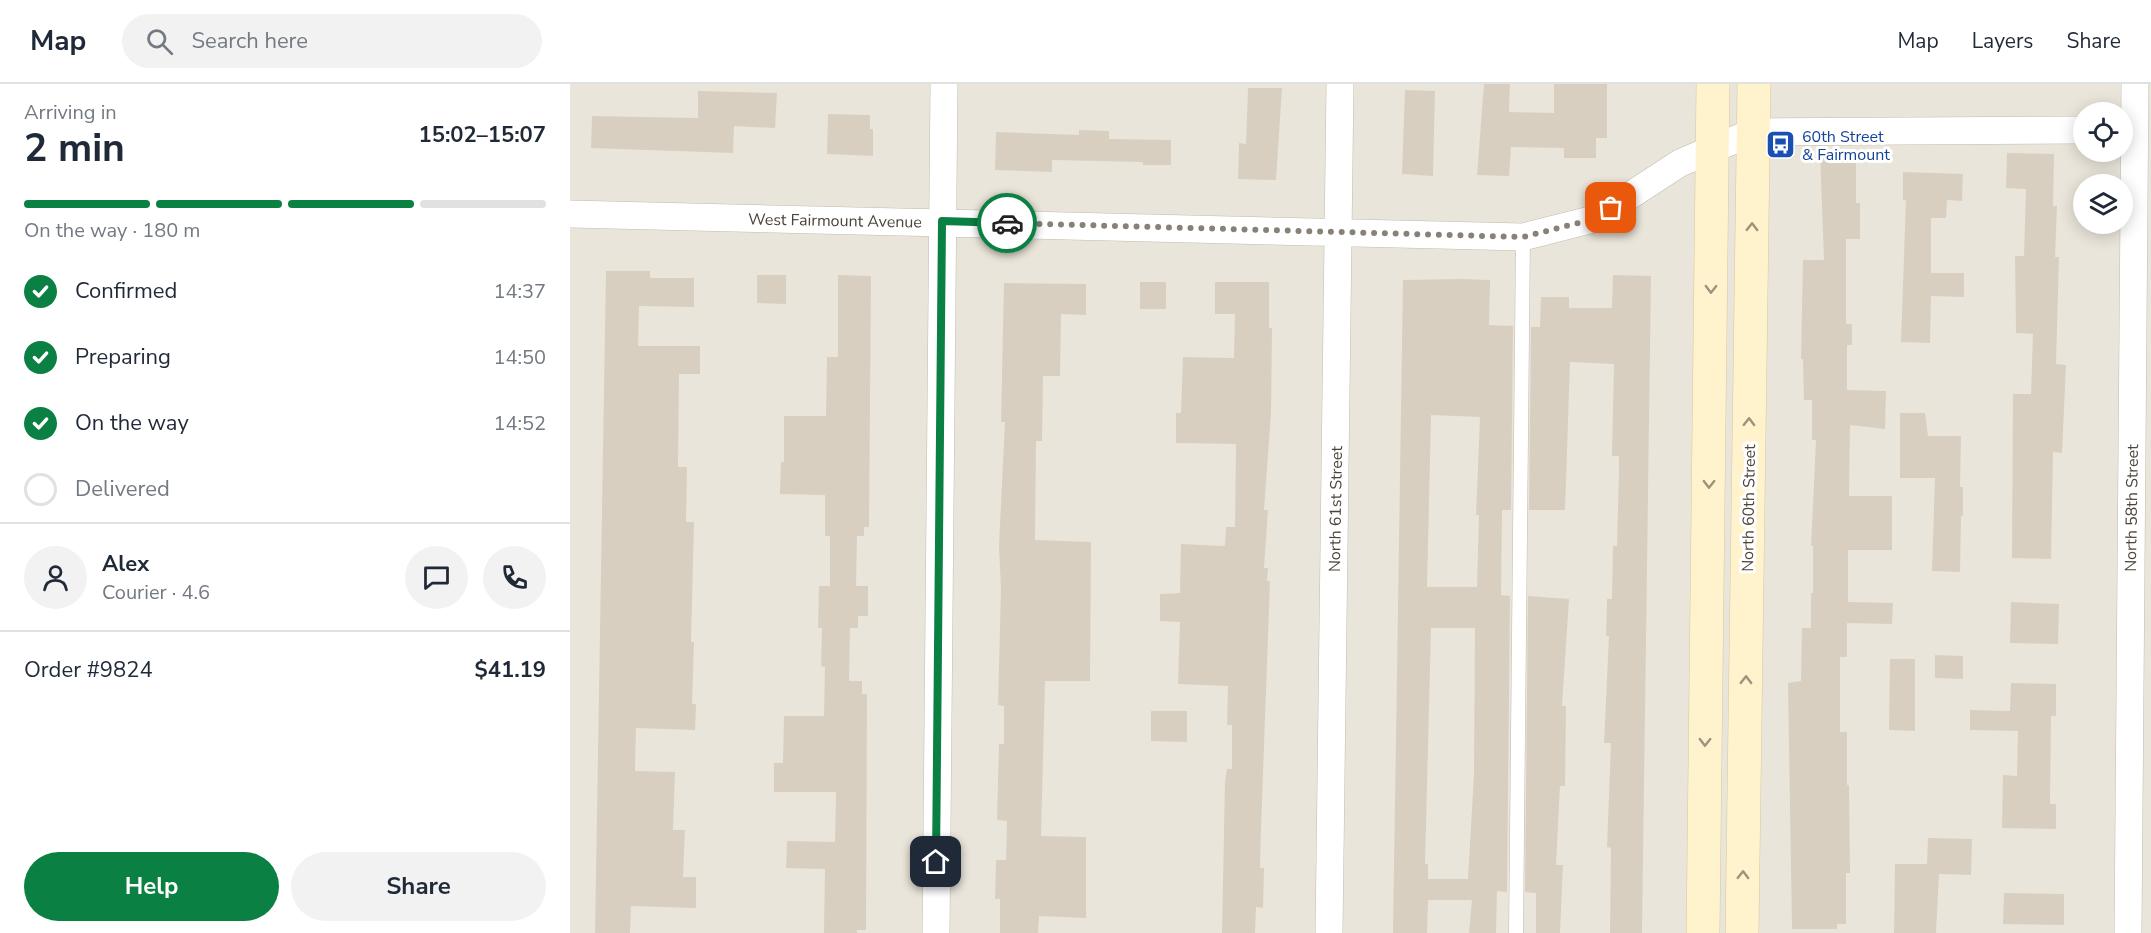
<!DOCTYPE html>
<meta charset="utf-8">
<style>
:root{--surface:#fff;--page:#f2f2f3;--text:#1f2937;--muted:#747a83;--line:#e0e1e3;--accent:#0b8043}
body{margin:0;font-family:"Nunito Sans",sans-serif;background:var(--page);color:var(--text);height:100vh;display:flex;flex-direction:column;font-size:22px;white-space:nowrap}
*{box-sizing:border-box;margin:0}
p{font-size:20px;color:var(--muted)}
.icon{flex:none;width:33px;height:33px;fill:none;stroke:currentColor;stroke-width:2;stroke-linecap:round;stroke-linejoin:round}
.map{position:relative;flex:1;overflow:hidden}
.drawer{display:flex;flex-direction:column;background:var(--surface);width:570px}
.drawer>*{flex:none}
.fabs{position:absolute;left:1503px;top:18px;display:grid;gap:12px}
.fabs a{display:grid;place-items:center;width:60px;height:60px;border-radius:50%;background:var(--surface);box-shadow:0 3px 15px #0003;font-size:30px}
.pin{position:absolute;display:grid;place-items:center;width:51px;height:51px;color:#fff;margin:-26px;border-radius:12px;box-shadow:0 3px 9px #0006}
.courier{position:absolute;display:grid;place-items:center;width:60px;height:60px;margin:-30px;border:4px solid #0b8043;border-radius:50%;background:#fff;color:#222;box-shadow:0 2px 8px #0007}
.summary em{font-style:normal;font-weight:700}
.summary div{display:flex;flex-direction:column-reverse}
.summary{display:flex;align-items:center;justify-content:space-between;height:102px;padding:0 24px}
h1{font-size:39px;font-weight:700;line-height:45px}
.bar{display:grid;grid-template-columns:repeat(4,1fr);gap:9px 6px;align-content:center;height:72px;padding:0 24px}
.bar i{height:8px;border-radius:4px;background:var(--line)}
.bar .on{background:var(--accent)}
.bar p{grid-column:span 4}
.line{display:flex;align-items:center;gap:15px;padding:0 24px;border-top:2px solid var(--line)}
.line div{flex:1}
.round{display:grid;place-items:center;flex:none;width:63px;height:63px;border-radius:32px;background:var(--page)}
ol{padding:0 24px;list-style:none}
li{display:flex;align-items:center;gap:18px;height:66px}
li p{margin-inline-start:auto}
li .icon{padding:6px;border-radius:50%;background:var(--accent);color:#fff;stroke-width:4}
li:last-child{color:var(--muted)}
li i{width:33px;height:33px;border:3px solid var(--line);border-radius:50%}
.primary-button{display:flex;gap:12px;margin-top:auto;padding:12px 24px}
.primary-button a{flex:1;height:69px;border-radius:36px;background:var(--accent);color:#fff;font-size:24px;font-weight:700;line-height:69px;text-align:center}
.primary-button a+a{background:var(--page);color:var(--text)}
header{display:flex;align-items:center;gap:36px;box-sizing:border-box;height:84px;padding:0 30px;background:var(--surface);border-bottom:2px solid var(--line)}
header strong{font-size:28px}
nav{display:flex;gap:33px;margin-inline-start:auto;font-size:21px}
.search{width:420px;height:54px;background:var(--page);display:flex;align-items:center;gap:15px;box-sizing:border-box;padding:0 21px;border-radius:33px;color:var(--muted);font-size:22px}
main{display:flex;flex:1;min-height:0}
.map>svg:first-child{display:block}
</style>
<header>
<strong>Map</strong>
<div class="search"><svg class="icon" aria-label="search" viewBox="0 0 24 24"><circle cx="10" cy="10" r="6"/><path d="M15 15l6 6"/></svg>Search here</div>
<nav><a>Map</a><a>Layers</a><a>Share</a></nav>
</header>
<main>
<section class="drawer">
<div class="summary"><div><h1>2 min</h1><p>Arriving in</p></div><em>15:02–15:07</em></div>
<div class="bar"><i class="on"></i><i class="on"></i><i class="on"></i><i></i><p>On the way · 180 m</p></div>
<ol>
<li><svg class="icon" aria-label="check" viewBox="0 0 24 24"><path d="M5 12l5 5 9-10"/></svg>Confirmed<p>14:37</p></li>
<li><svg class="icon" aria-label="check" viewBox="0 0 24 24"><path d="M5 12l5 5 9-10"/></svg>Preparing<p>14:50</p></li>
<li><svg class="icon" aria-label="check" viewBox="0 0 24 24"><path d="M5 12l5 5 9-10"/></svg>On the way<p>14:52</p></li>
<li><i></i>Delivered</li>
</ol>
<div class="line" style="height:108px"><a class="round"><svg class="icon" aria-label="person" viewBox="0 0 24 24"><circle cx="12" cy="8" r="4"/><path d="M4 21q1-7 8-7t8 7"/></svg></a><div><b>Alex</b><p>Courier · 4.6</p></div><a class="round"><svg class="icon" aria-label="chat" viewBox="0 0 24 24"><path d="M4 5h16v11H9l-5 4z"/></svg></a><a class="round"><svg class="icon" aria-label="phone" viewBox="0 0 24 24"><path d="M5 4h4l2 5-3 2q2 4 5 5l2-3 5 2v4C11 20 4 13 5 4z"/></svg></a></div>
<div class="line" style="height:78px"><div>Order #9824</div><b>$41.19</b></div>
<div class="primary-button"><a>Help</a><a>Share</a></div>
</section>
<div class="map">
<svg width="1581" height="849" viewBox="0 0 1581 849">
<rect width="100%" height="100%" fill="#f6f3ec"/>
<path fill="#eae5da" fill-rule="evenodd" d="M0 0H1581V849H0ZM1514 28H1552V68H1514ZM1514 100H1552V140H1514Z"/>
<path fill="#d8cfc1" fill-rule="evenodd" d="M914 0H940L939 28 984 29V0H1037V54H1026V74H994V64L941 63 939 92 907 91Z
M678 4H712L706 96 668 95 669 59 676 60Z
M835 6 865 7 863 92 832 90Z
M128 7 207 9 205 44 164 42 163 69 21 64 22 32 128 34Z
M258 30 300 31V45H303V72L257 70Z
M509 46 539 47V55L601 56V81H573V78L482 76V88L425 86 426 48 509 51Z
M1250 67H1286V119H1290V155H1276V240H1282V261H1277V306L1316 307 1315 345 1280 341 1279 412H1322V466H1278V518L1323 519 1322 540 1277 539V573H1270V648H1277V701H1279L1280 789H1276V840H1267V845H1222L1218 599 1231 597 1232 544H1241V509H1243V462H1241L1246 356H1242V316H1234L1233 275H1231L1233 176H1254Z
M1437 69 1484 70 1483 122H1487L1485 173H1489L1486 280 1496 281 1492 369 1483 368 1481 475 1442 474 1443 310H1461L1463 250 1446 249 1445 172H1454L1456 105 1436 104Z
M1333 88 1393 90 1392 117 1377 116 1376 134H1361V189H1394V213L1361 212 1360 259 1331 258 1336 116H1333Z
M36 187H80V194H124V223L69 222 68 262H130V290H109L108 383H117L116 438H124L121 558H124L122 620H126L125 646 66 644 65 687 105 688 103 746H115L113 793H126V824L61 822 60 849H25Z
M187 191H216V220L187 219Z
M268 191 301 192 299 443H294V452H287L286 502H298V532H288V544H280L279 597H292V610H297L296 846H287V849H254L255 785 216 784 217 757 265 758 266 708H204V679H213L214 632H254L255 583 251 582 252 544H248L249 502H260V452H255V411L210 410 211 378H214V332H256L257 273H268Z
M1043 191 1081 192 1072 849H1040L1041 764 1037 763 1041 659H1034L1039 552H1036L1037 515H1042L1043 462H1047L1049 388V372H1042L1044 280 1000 278 995 426H959L961 243H970L971 213H999V224H1042Z
M891 195 920 196 919 241 943 242 941 426H932L931 511 940 512 937 808 927 807 926 849H899L902 816H858L857 849H823L833 196ZM861 331 910 333 906 431H909L907 503H857ZM861 544H905L904 690 898 795H858V780H855Z
M570 198H596V225H570Z
M645 198H699V244H702L701 329 694 426H698L694 484H698L697 497H700L691 745 690 784H694L693 824 686 823 685 849H652L655 698 657 685H662V641H657L658 602 608 600 610 538 590 537V510L610 509 611 460 653 462 655 461 656 443H665L666 360 606 359V329H611L613 273 664 274 665 230H645Z
M434 199 516 200V231L491 230 490 292H473L472 357H466L465 456 521 458 520 597H475L471 752 516 753V834L469 832 468 849H430V815H425L426 776H436L437 737 427 736 429 660H434V622L428 621 431 505 429 462 435 338H431Z
M1330 329H1355L1358 352H1391L1390 403H1393V432H1391L1390 488 1362 487 1365 394H1330Z
M958 512 999 515 992 622H996L995 702H990L986 781H993L990 849H966V809L955 808Z
M1441 518 1489 520 1488 560 1440 559Z
M1365 571 1393 572V595L1365 594Z
M1320 575H1345V647L1319 646Z
M1441 599 1486 600V632H1481L1480 720H1486V745L1432 744 1433 691 1447 692 1448 647 1400 646V626L1440 627Z
M581 627H617V658L581 657Z
M1358 754 1402 755 1401 791 1369 790 1366 849H1324L1325 780H1357Z
M1434 809 1494 810V841L1433 840Z"/>
<g fill="none" stroke-linecap="round" stroke-linejoin="round">
<defs>
<path id="service" d="M946 849 953 153"/>
<path id="minor" d="M0 130 953 153 1024 135 1110 79 1183 48 1514 46
M366 849 374 0
M759 849 770 0
M1558 849 1565 0"/>
<path id="secondary" d="M1133 849 1143 0
M1172 849 1184 0"/>
</defs>
<use href="#service" stroke="#c2bbae" stroke-width="15"/>
<use href="#minor" stroke="#c2bbae" stroke-width="28"/>
<use href="#secondary" stroke="#d6c79b" stroke-width="34"/>
<use href="#service" stroke="#fff" stroke-width="14"/>
<use href="#minor" stroke="#fff" stroke-width="27"/>
<use href="#secondary" stroke="#fff3cd" stroke-width="33"/>
</g>
<defs><path id="oneway-chevron" d="M-2-3.5L2.5 0L-2 3.5" fill="none" stroke-width="1.6" stroke-linecap="round" stroke-linejoin="round" transform="scale(1.5)"/></defs>
<g stroke="#9c937c">
<use href="#oneway-chevron" transform="translate(1182 143) rotate(-89)"/>
<use href="#oneway-chevron" transform="translate(1141 205) rotate(91)"/>
<use href="#oneway-chevron" transform="translate(1179 338) rotate(-89)"/>
<use href="#oneway-chevron" transform="translate(1139 400) rotate(91)"/>
<use href="#oneway-chevron" transform="translate(1176 596) rotate(-89)"/>
<use href="#oneway-chevron" transform="translate(1135 658) rotate(91)"/>
<use href="#oneway-chevron" transform="translate(1173 791) rotate(-89)"/>
</g>
<g fill="none" stroke-linecap="round" stroke-linejoin="round">
<path stroke="#878178" stroke-width="6" stroke-dasharray="0 10.8" d="M437 139 953 153 1024 135 1041 124"/>
<path stroke="#0b8043" stroke-width="8" d="M366 778 372 137 437 139"/>
</g>
<defs>
<symbol id="bus-square" viewBox="-11 -11 22 22"><rect x="-9" y="-9" width="18" height="18" rx="4" fill="#1a4fb4" stroke="#fff"/><path d="M-5-6H5V4H4V6H2V4H-2V6H-4V4H-5ZM-3.5-4V0h7V-4ZM-3.5 1.2v1.5H-2V1.2ZM2 1.2v1.5H3.5V1.2Z" fill="#fff"/></symbol>
</defs>
<g fill-rule="evenodd">
<use href="#bus-square" x="1194" y="44" width="33" height="33"/>
</g>
<g text-anchor="middle" stroke-width="6" stroke-linejoin="round" paint-order="stroke">
<g font-size="16" fill="#164399" stroke="#fff" text-anchor="start">
<text x="1232" y="58">60th Street<tspan x="1232" dy="18">&amp; Fairmount</tspan></text>
</g>
<g font-size="16" fill="#4b4439" stroke="#fff">
<text transform="translate(265 136) rotate(1)" y="6">West Fairmount Avenue</text>
<text transform="translate(1178 424) rotate(-89)" y="6">North 60th Street</text>
<text transform="translate(1561 424) rotate(-89)" y="6">North 58th Street</text>
<text transform="translate(765 425) rotate(-89)" y="6">North 61st Street</text>
</g>
</g>
</svg>
<div class="fabs">
<a><svg class="icon" aria-label="locate" viewBox="0 0 24 24"><circle cx="12" cy="12" r="6"/><path d="M12 2v4M12 18v4M2 12h4M18 12h4"/></svg></a>
<a><svg class="icon" aria-label="layers" viewBox="0 0 24 24"><path d="M12 4l9 5-9 5-9-5zM3 14l9 5 9-5"/></svg></a>
</div>
<div class="pin" style="left:1041px;top:124px;background:#ea580c"><svg class="icon" aria-label="bag" viewBox="0 0 24 24"><path d="M5 8h14l-1 12H6zM9 8a3 3 0 0 1 6 0"/></svg></div>
<div class="pin" style="left:366px;top:778px;background:#1f2937"><svg class="icon" aria-label="home" viewBox="0 0 24 24"><path d="M3 11l9-7 9 7M6 9v11h12V9"/></svg></div>
<div class="courier" style="left:437px;top:139px"><svg class="icon" aria-label="car" viewBox="0 0 24 24"><path d="M5 17H2v-5l4-1 3-4h7l3 4 3 1v5h-3M9 17h6M6 11h13"/><circle cx="7" cy="17" r="2"/><circle cx="17" cy="17" r="2"/></svg></div>
</div>
</main>
